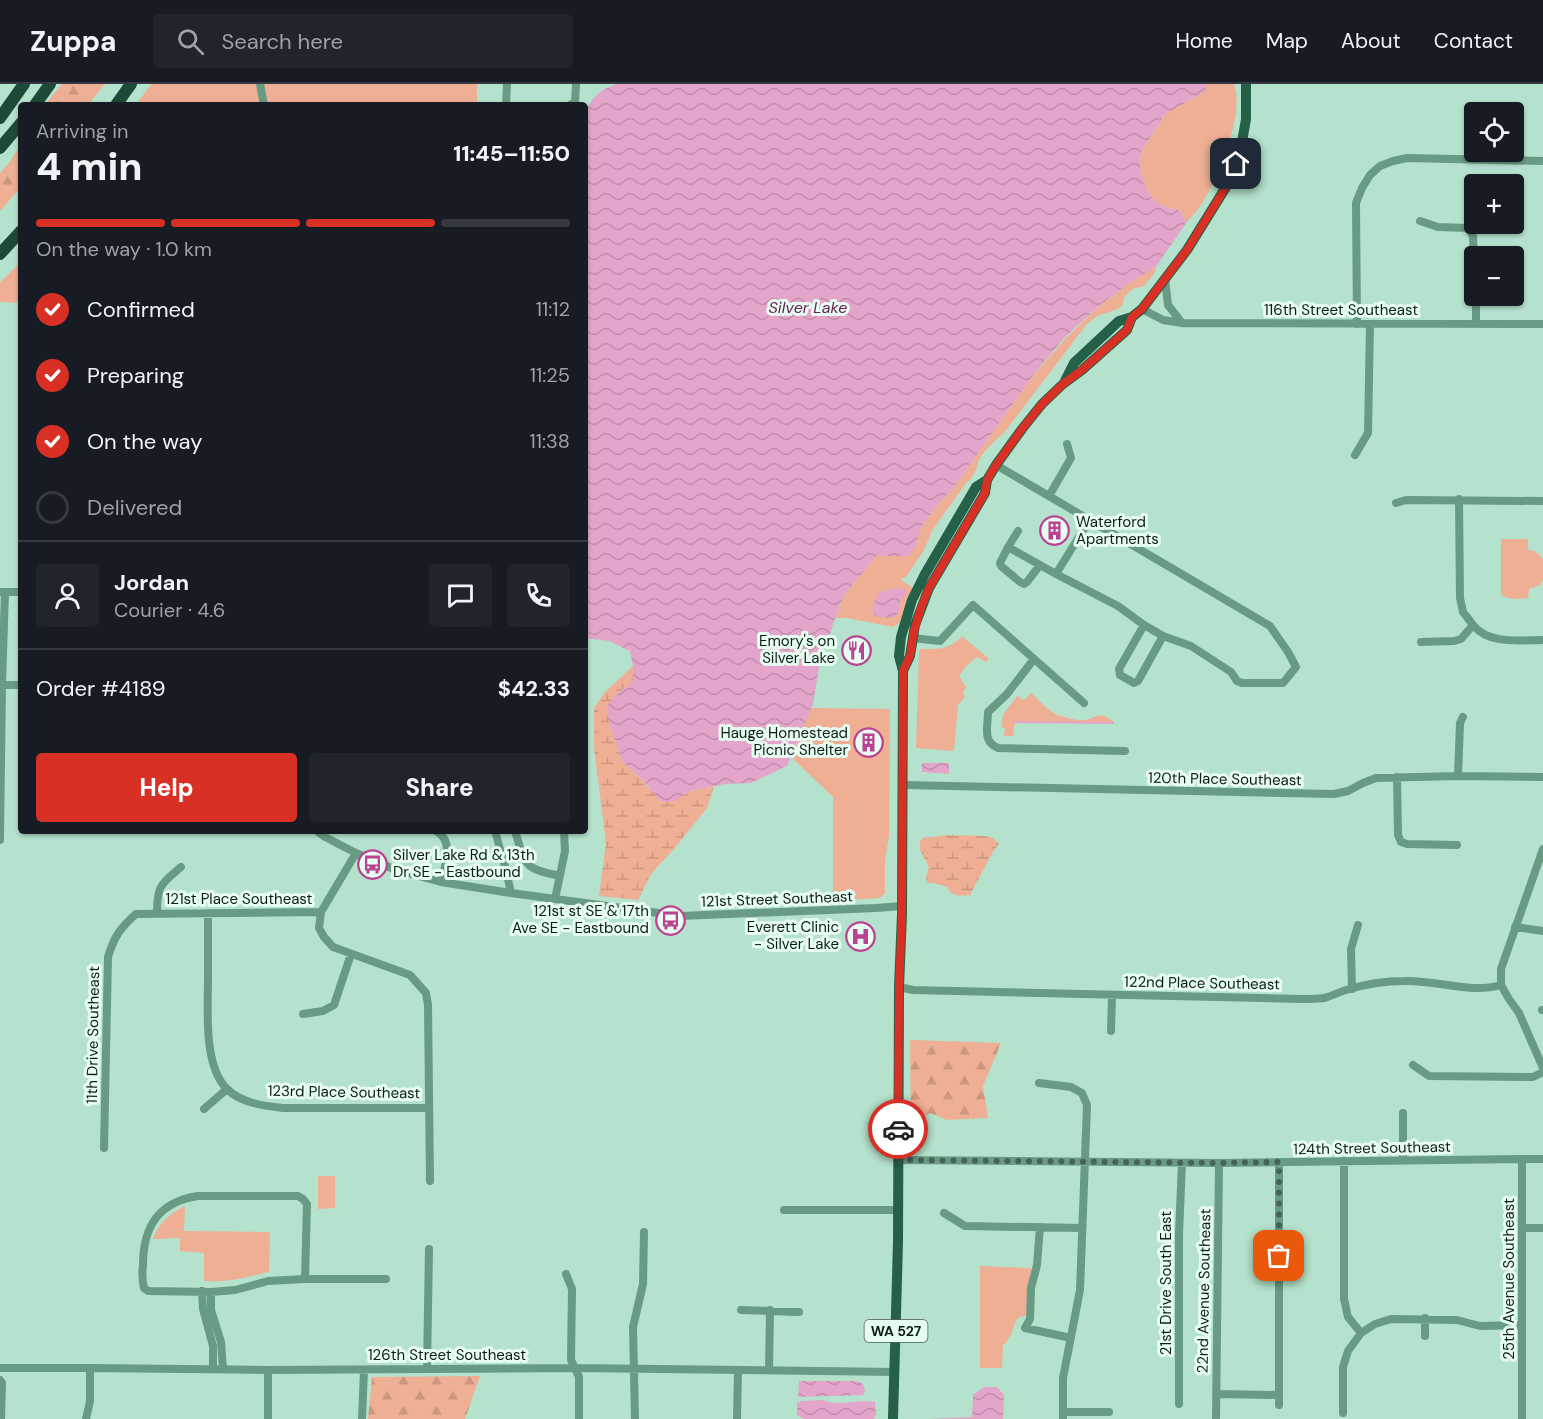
<!DOCTYPE html>
<meta charset="utf-8">
<style>
:root{--surface:#171b24;--page:#20242c;--text:#f1f3f6;--muted:#9ea1a6;--line:#363941;--accent:#d93025}
body{margin:0;font-family:"DM Sans",sans-serif;background:var(--page);color:var(--text);height:100vh;display:flex;flex-direction:column;font-size:22px;white-space:nowrap}
*{box-sizing:border-box;margin:0}
p{font-size:20px;color:var(--muted)}
.icon{flex:none;width:33px;height:33px;fill:none;stroke:currentColor;stroke-width:2;stroke-linecap:round;stroke-linejoin:round}
.map{position:relative;flex:1;overflow:hidden}
.drawer{position:absolute;left:18px;top:18px;width:570px;height:732px;display:flex;flex-direction:column;background:var(--surface);border-radius:6px;box-shadow:0 2px 4px #0004}
.drawer>*{flex:none}
.fabs{position:absolute;left:1464px;top:18px;display:grid;gap:12px}
.fabs a{display:grid;place-items:center;width:60px;height:60px;border-radius:6px;background:var(--surface);box-shadow:0 2px 4px #0004;font-size:30px}
.pin{position:absolute;display:grid;place-items:center;width:51px;height:51px;color:#fff;margin:-26px;border-radius:12px;box-shadow:0 3px 9px #0006}
.courier{position:absolute;display:grid;place-items:center;width:60px;height:60px;margin:-30px;border:4px solid #d93025;border-radius:50%;background:#fff;color:#222;box-shadow:0 2px 8px #0007}
.head em{font-style:normal;font-weight:800}
.head div{display:flex;flex-direction:column-reverse}
.head{display:flex;align-items:center;justify-content:space-between;height:102px;padding:0 18px}
h1{font-size:39px;font-weight:800;line-height:45px}
.bar{display:grid;grid-template-columns:repeat(4,1fr);gap:9px 6px;align-content:center;height:72px;padding:0 18px}
.bar i{height:8px;border-radius:4px;background:var(--line)}
.bar .selected{background:var(--accent)}
.bar p{grid-column:span 4}
.line{display:flex;align-items:center;gap:15px;padding:0 18px;border-top:2px solid var(--line)}
.line div{flex:1}
.round{display:grid;place-items:center;flex:none;width:63px;height:63px;border-radius:6px;background:var(--page)}
ol{padding:0 18px;list-style:none}
li{display:flex;align-items:center;gap:18px;height:66px}
li p{margin-inline-start:auto}
li .icon{padding:6px;border-radius:50%;background:var(--accent);color:#fff;stroke-width:4}
li:last-child{color:var(--muted)}
li i{width:33px;height:33px;border:3px solid var(--line);border-radius:50%}
.button{display:flex;gap:12px;margin-top:auto;padding:12px 18px}
.button a{flex:1;height:69px;border-radius:6px;background:var(--accent);color:#fff;font-size:24px;font-weight:800;line-height:69px;text-align:center}
.button a+a{background:var(--page);color:var(--text)}
header{display:flex;align-items:center;gap:36px;box-sizing:border-box;height:84px;padding:0 30px;background:var(--surface);border-bottom:2px solid var(--line)}
header strong{font-size:28px}
nav{display:flex;gap:33px;margin-inline-start:auto;font-size:21px}
.search{width:420px;height:54px;background:var(--page);display:flex;align-items:center;gap:15px;box-sizing:border-box;padding:0 21px;border-radius:6px;color:var(--muted);font-size:22px}
.map>svg:first-child{display:block}
</style>
<header>
<strong>Zuppa</strong>
<div class="search"><svg class="icon" aria-label="search" viewBox="0 0 24 24"><circle cx="10" cy="10" r="6"/><path d="M15 15l6 6"/></svg>Search here</div>
<nav><a>Home</a><a>Map</a><a>About</a><a>Contact</a></nav>
</header>
<div class="map">
<svg width="1543" height="1335" viewBox="0 0 1543 1335">
<defs>
<pattern id="forest-firs" width="22" height="20" patternUnits="userSpaceOnUse" patternTransform="scale(1.5)"><rect width="22" height="20" fill="#efaf94"/><path d="M5 1l3.5 6h-7zM16 11l3.5 6h-7z" fill="#cc967f"/></pattern>
<pattern id="wetland-marsh" width="20" height="14" patternUnits="userSpaceOnUse" patternTransform="scale(1.5)"><rect width="20" height="14" fill="#efaf94"/><path d="M1 5h8M5 5V1M11 12h8M15 12V8" fill="none" stroke="#cc967f"/></pattern>
<pattern id="water-waves" width="16" height="10" patternUnits="userSpaceOnUse" patternTransform="scale(1.5)"><rect width="16" height="10" fill="#e3a5c9"/><path d="M0 5q4-4 8 0t8 0" fill="none" stroke="#c28eac"/></pattern>
</defs>
<rect width="100%" height="100%" fill="#b5e2cc"/>
<path fill="#efaf94" d="M151 0H477V21H136Z
M1207 0H1234C1245 31 1218 94 1201 121 1197 127 1191 133 1186 139L1181 127C1174 125 1165 124 1159 120 1146 112 1137 83 1141 69 1141 66 1158 44 1161 38 1167 17 1200 21 1207 0Z
M21 178V219L0 218V198Z
M1156 183 1155 188 1145 201 1142 203 1134 204 1124 213 1122 222 1118 225 1097 232 1087 240 1003 350C994 357 982 368 978 379 976 387 973 394 966 399L932 447 923 468 906 493 900 495 913 504 900 538 893 543 847 534H836L843 513 876 472 915 463 921 443 937 422 954 403 1032 293 1066 254 1098 223 1134 196Z
M1501 455H1528V466L1535 467 1543 475V496L1540 501 1529 505 1528 514C1520 515 1509 516 1501 511Z
M962 552 989 575 986 578 977 573 966 582 959 592 966 603 963 609 965 613 958 621 954 667 916 664 919 569 920 565C938 565 949 566 962 552Z
M1031 609C1038 615 1047 626 1056 630 1064 634 1081 638 1089 635 1102 630 1101 629 1114 638L1113 639 1015 638V641L1013 644 1014 652H1004L1005 644 1001 643 1003 631 1017 612 1024 616Z
M811 624 890 625 889 752 885 777V809L880 814 833 817V713L791 673Z
M318 1092H335V1124L318 1125Z
M185 1122 184 1147 270 1148 269 1188C247 1193 227 1199 204 1197V1169L180 1167V1154L153 1155C158 1140 170 1129 185 1122Z
M980 1182 1031 1184 1028 1232C1017 1232 1016 1235 1013 1245 1012 1250 1008 1255 1005 1260H1003L1002 1284H980Z"/>
<path fill="url(#forest-firs)" d="M62 0H105L88 21H44Z
M21 60V103L0 127V89L9 79Z
M910 956 1001 959 983 1002 988 1034 947 1036 930 1029 911 1042Z
M480 1292 465 1335H368L372 1293Z"/>
<path fill="url(#wetland-marsh)" d="M633 582V597L616 611 617 659 623 679 639 692 649 705 674 716 691 707 714 702 707 724 674 765 651 790 638 816 599 812 606 759 594 664V624L605 608Z
M948 751 985 752 993 754 999 760 994 766 970 811C960 812 952 813 947 803L934 799H927L926 793 929 783 920 766V757L923 754Z"/>
<path fill="url(#water-waves)" d="M616 0H1207L1204 8 1167 29 1162 34 1161 38C1158 43 1141 66 1141 69 1137 83 1146 112 1159 120 1165 124 1174 125 1181 127L1186 139 1156 183 1134 196 1100 221 1065 253 1034 290 954 403 936 423 921 443 915 463 909 472H876L843 513 820 577 813 620 787 682 751 699 725 700 691 707 674 717 661 718 639 692 623 679 609 639 607 622 616 611 633 597V582L630 567 609 557 585 554V27C589 22 590 18 594 14 600 7 608 3 616 0Z
M899 504 906 506 904 514 900 516C902 522 899 528 895 533L885 534 875 532 872 528C876 508 880 506 899 504Z
M922 679H949V690L922 688Z
M799 1297H858L863 1300 865 1306 863 1311 798 1313Z
M984 1303H997L1004 1311 1003 1335H927L972 1333 973 1311Z
M823 1316C839 1323 858 1315 875 1318L876 1331 874 1335H804L797 1331V1319L801 1317Z"/>
<g fill="none" stroke-linecap="round" stroke-linejoin="round">
<path stroke="#e3a5c9" stroke-width="2" d="M1015 638 1113 639"/>
<path stroke="#689b83" stroke-width="8" d="M260 0 264 21
M506 21 507 0
M570 21 575 18 576 0
M1420 137 1438 143 1468 144 1473 152 1474 181
M1165 195 1168 221 1182 239
M1476 212V240
M1142 225 1163 236 1182 239 1543 240
M1357 240 1356 119 1362 104 1370 91 1380 82 1393 77 1407 74 1543 77
M1355 371 1368 349 1370 240
M996 381 1270 542 1288 568 1296 583 1283 599H1242L1237 597 1231 588 1191 562 1163 552 1144 541 1118 522 1056 490 1008 463 1000 479 1001 482 1020 498 1024 500 1027 498 1040 481
M1049 412 1071 374 1067 360
M1459 415 1460 514 1463 528 1473 541
M1396 419 1406 416 1543 417
M1008 463 1018 447
M1056 490 1090 435
M0 508H21
M1144 541 1119 585 1120 591 1134 599 1138 597 1163 552
M912 554 940 557 973 521 1084 619
M1421 558 1454 557 1461 555 1473 541C1489 561 1520 556 1543 556
M1034 575 1007 610 988 628C988 642 982 658 998 664L1125 667
M0 601H21
M1458 692 1460 639 1463 633
M1397 693 1398 751 1401 758 1407 760 1457 761
M904 701 1334 710 1348 707 1363 699 1376 694 1458 692 1543 693
M317 747 325 753 356 769 396 786 441 798 511 809 681 832 876 824 902 822
M436 747C455 757 445 782 441 798
M495 747 506 786 511 809
M515 747C526 782 522 784 560 792
M0 756 2 601 5 508
M1543 765 1501 885V901L1509 915 1519 929 1543 984
M356 769 321 828 319 844 324 853 333 863 410 891 426 909 428 921 430 1097
M555 815 565 767 564 747
M157 829C157 801 161 800 181 783
M208 829C208 850 208 872 208 893 208 924 203 982 227 1005 241 1019 264 1022 283 1024H429
M1515 843 1543 847
M899 903 913 906 1301 915C1309 915 1317 915 1324 914 1332 912 1339 908 1346 906 1365 900 1385 897 1405 897 1438 896 1469 910 1501 901
M1352 905 1351 865 1358 841
M1542 926H1543
M303 930 323 927 334 921 351 870
M1111 947 1112 911
M1413 981 1429 992 1533 993 1543 988
M1039 999 1071 1003 1082 1009 1087 1021 1080 1206 1063 1294V1335
M204 1025 227 1005
M104 1064 108 873C114 853 120 844 136 830L321 828
M898 1076 1219 1079 1522 1075
M1403 1076V1029
M1279 1078V1321
M784 1126H898
M944 1129 965 1142 1082 1144
M1040 1143 1037 1181 1031 1204 1030 1235 1025 1244 1071 1254
M1522 1144H1543
M566 1190 572 1205 571 1276 579 1293V1335
M305 1195 307 1120 303 1115 298 1112H198C158 1118 143 1143 143 1181 142 1189 142 1196 144 1204L148 1207 211 1208 235 1206 268 1197 305 1195H386
M202 1207 203 1225 213 1262V1285
M211 1208V1226L221 1258 223 1285
M741 1226 799 1228
M1425 1234V1252
M1361 1249 1375 1240 1391 1235 1457 1236 1480 1242 1522 1241
M0 1284H90L268 1286 575 1284 895 1288
M427 1285 429 1165
M268 1286V1335
M769 1286 770 1226
M0 1296 2 1299 1 1335
M1217 1310 1279 1311
M1179 1320V1150L1182 1079
M1063 1328H1109
M1343 1329V1283L1348 1267 1361 1249 1348 1233 1344 1215V1077
M86 1335 90 1317V1284
M362 1335 364 1286
M635 1335 633 1243 643 1200 644 1148
M737 1335 738 1286
M1216 1335 1219 1079
M1522 1335V1075H1543"/>
<path stroke="#256048" stroke-width="10" d="M1065 297 1074 279 1119 237 1132 233 1142 225 1187 166 1226 103 1236 80 1242 58 1246 35V0
M903 587 910 572 915 541 929 504 985 409 987 396 996 381 1022 345 1042 320 1063 300 1082 286 1127 246 1132 233
M893 1335 898 1158 899 903 902 830 903 587 899 572 901 553 912 516 925 490 976 403 987 396"/>
<path stroke="#1d4937" stroke-width="12" d="M35 21 50 0
M116 21 131 0
M0 34 24 0
M0 64 21 39
M0 170 21 147"/>
</g>
<g fill="none" stroke-linecap="round" stroke-linejoin="round">
<path stroke="#476256" stroke-width="6" stroke-dasharray="0 10.8" d="M898 1045V1076L1219 1079 1279 1078V1172"/>
<path stroke="#d93025" stroke-width="8" d="M898 1045 899 903 902 830 903 587 910 572 914 547 921 524 929 504 985 409 987 396 996 381 1022 345 1042 320 1063 300 1082 286 1127 246 1132 233 1142 225 1187 166 1226 103 1236 80"/>
</g>
<defs>
<symbol id="building-ring" viewBox="-11 -11 22 22"><circle r="9.5" fill="#e7fdf2" stroke="#bc4192" stroke-width="1.5"/><path d="M-4-6H4V6H1V3H-1V6H-4ZM-2.5-4.3h1.7v1.8h-1.7ZM.8-4.3h1.7v1.8H.8ZM-2.5-1h1.7V.8h-1.7ZM.8-1h1.7V.8H.8Z" fill="#bc4192"/></symbol>
<symbol id="restaurant-ring" viewBox="-11 -11 22 22"><circle r="9.5" fill="#e7fdf2" stroke="#bc4192" stroke-width="1.5"/><path d="M-5-6h1v4h1v-4h1v4h1v-4h1v5L-1.5 .5V6h-2V.5L-5-1ZM5-6V6H3V1.5H1.5Q1.5-4 5-6Z" fill="#bc4192"/></symbol>
<symbol id="bus-ring" viewBox="-11 -11 22 22"><circle r="9.5" fill="#e7fdf2" stroke="#bc4192" stroke-width="1.5"/><path d="M-5-6H5V4H4V6H2V4H-2V6H-4V4H-5ZM-3.5-4V0h7V-4ZM-3.5 1.2v1.5H-2V1.2ZM2 1.2v1.5H3.5V1.2Z" fill="#bc4192"/></symbol>
<symbol id="hospital-ring" viewBox="-11 -11 22 22"><circle r="9.5" fill="#e7fdf2" stroke="#bc4192" stroke-width="1.5"/><path d="M-5-5h3v3.5h4V-5h3V5h-3V1.5h-4V5h-3Z" fill="#bc4192"/></symbol>
</defs>
<g fill-rule="evenodd">
<use href="#building-ring" x="1038" y="430" width="33" height="33"/>
<use href="#restaurant-ring" x="840" y="550" width="33" height="33"/>
<use href="#building-ring" x="852" y="642" width="33" height="33"/>
<use href="#bus-ring" x="356" y="764" width="33" height="33"/>
<use href="#bus-ring" x="654" y="820" width="33" height="33"/>
<use href="#hospital-ring" x="844" y="836" width="33" height="33"/>
</g>
<g text-anchor="middle" stroke-width="6" stroke-linejoin="round" paint-order="stroke">
<rect fill="#e7fdf2" stroke="#4e6058" stroke-width="1.5" x="864.5" y="1236" width="63" height="22" rx="4.5"/>
<g font-size="14" font-weight="bold" fill="#0c1d16">
<text x="896" y="1252">WA 527</text>
</g>
<g font-size="15" fill="#0c1d16" stroke="#e7fdf2">
<text x="1341" y="231">116th Street Southeast</text>
<text transform="translate(1225 695) rotate(1)" y="5">120th Place Southeast</text>
<text x="239" y="820">121st Place Southeast</text>
<text transform="translate(777 815) rotate(-2)" y="5">121st Street Southeast</text>
<text transform="translate(1202 899) rotate(1)" y="5">122nd Place Southeast</text>
<text transform="translate(93 951) rotate(-89)" y="5">11th Drive Southeast</text>
<text transform="translate(344 1008) rotate(1)" y="5">123rd Place Southeast</text>
<text transform="translate(1372 1064) rotate(-1)" y="5">124th Street Southeast</text>
<text transform="translate(1509 1195) rotate(-90)" y="5">25th Avenue Southeast</text>
<text transform="translate(1166 1199) rotate(-90)" y="5">21st Drive South East</text>
<text transform="translate(1204 1207) rotate(-89)" y="5">22nd Avenue Southeast</text>
<text x="447" y="1276">126th Street Southeast</text>
</g>
<g font-size="15" fill="#0c1d16" stroke="#e7fdf2" text-anchor="end">
<text x="1076" y="443" text-anchor="start">Waterford<tspan x="1076" dy="17">Apartments</tspan></text>
<text x="835" y="562">Emory's on<tspan x="835" dy="17">Silver Lake</tspan></text>
<text x="848" y="654">Hauge Homestead<tspan x="848" dy="17">Picnic Shelter</tspan></text>
<text x="393" y="776" text-anchor="start">Silver Lake Rd &amp; 13th<tspan x="393" dy="17">Dr SE - Eastbound</tspan></text>
<text x="649" y="832">121st st SE &amp; 17th<tspan x="649" dy="17">Ave SE - Eastbound</tspan></text>
<text x="839" y="848">Everett Clinic<tspan x="839" dy="17">- Silver Lake</tspan></text>
</g>
<g font-size="16" font-style="italic" fill="#682150" stroke="#e7fdf2">
<text x="808" y="229">Silver Lake</text>
</g>
</g>
</svg>
<div class="fabs">
<a><svg class="icon" aria-label="locate" viewBox="0 0 24 24"><circle cx="12" cy="12" r="6"/><path d="M12 2v4M12 18v4M2 12h4M18 12h4"/></svg></a>
<a>+</a>
<a>−</a>
</div>
<div class="pin" style="left:1279px;top:1172px;background:#ea580c"><svg class="icon" aria-label="bag" viewBox="0 0 24 24"><path d="M5 8h14l-1 12H6zM9 8a3 3 0 0 1 6 0"/></svg></div>
<div class="pin" style="left:1236px;top:80px;background:#1f2937"><svg class="icon" aria-label="home" viewBox="0 0 24 24"><path d="M3 11l9-7 9 7M6 9v11h12V9"/></svg></div>
<div class="courier" style="left:898px;top:1045px"><svg class="icon" aria-label="car" viewBox="0 0 24 24"><path d="M5 17H2v-5l4-1 3-4h7l3 4 3 1v5h-3M9 17h6M6 11h13"/><circle cx="7" cy="17" r="2"/><circle cx="17" cy="17" r="2"/></svg></div>
<section class="drawer">
<div class="head"><div><h1>4 min</h1><p>Arriving in</p></div><em>11:45–11:50</em></div>
<div class="bar"><i class="selected"></i><i class="selected"></i><i class="selected"></i><i></i><p>On the way · 1.0 km</p></div>
<ol>
<li><svg class="icon" aria-label="check" viewBox="0 0 24 24"><path d="M5 12l5 5 9-10"/></svg>Confirmed<p>11:12</p></li>
<li><svg class="icon" aria-label="check" viewBox="0 0 24 24"><path d="M5 12l5 5 9-10"/></svg>Preparing<p>11:25</p></li>
<li><svg class="icon" aria-label="check" viewBox="0 0 24 24"><path d="M5 12l5 5 9-10"/></svg>On the way<p>11:38</p></li>
<li><i></i>Delivered</li>
</ol>
<div class="line" style="height:108px"><a class="round"><svg class="icon" aria-label="person" viewBox="0 0 24 24"><circle cx="12" cy="8" r="4"/><path d="M4 21q1-7 8-7t8 7"/></svg></a><div><b>Jordan</b><p>Courier · 4.6</p></div><a class="round"><svg class="icon" aria-label="chat" viewBox="0 0 24 24"><path d="M4 5h16v11H9l-5 4z"/></svg></a><a class="round"><svg class="icon" aria-label="phone" viewBox="0 0 24 24"><path d="M5 4h4l2 5-3 2q2 4 5 5l2-3 5 2v4C11 20 4 13 5 4z"/></svg></a></div>
<div class="line" style="height:78px"><div>Order #4189</div><b>$42.33</b></div>
<div class="button"><a>Help</a><a>Share</a></div>
</section>
</div>
